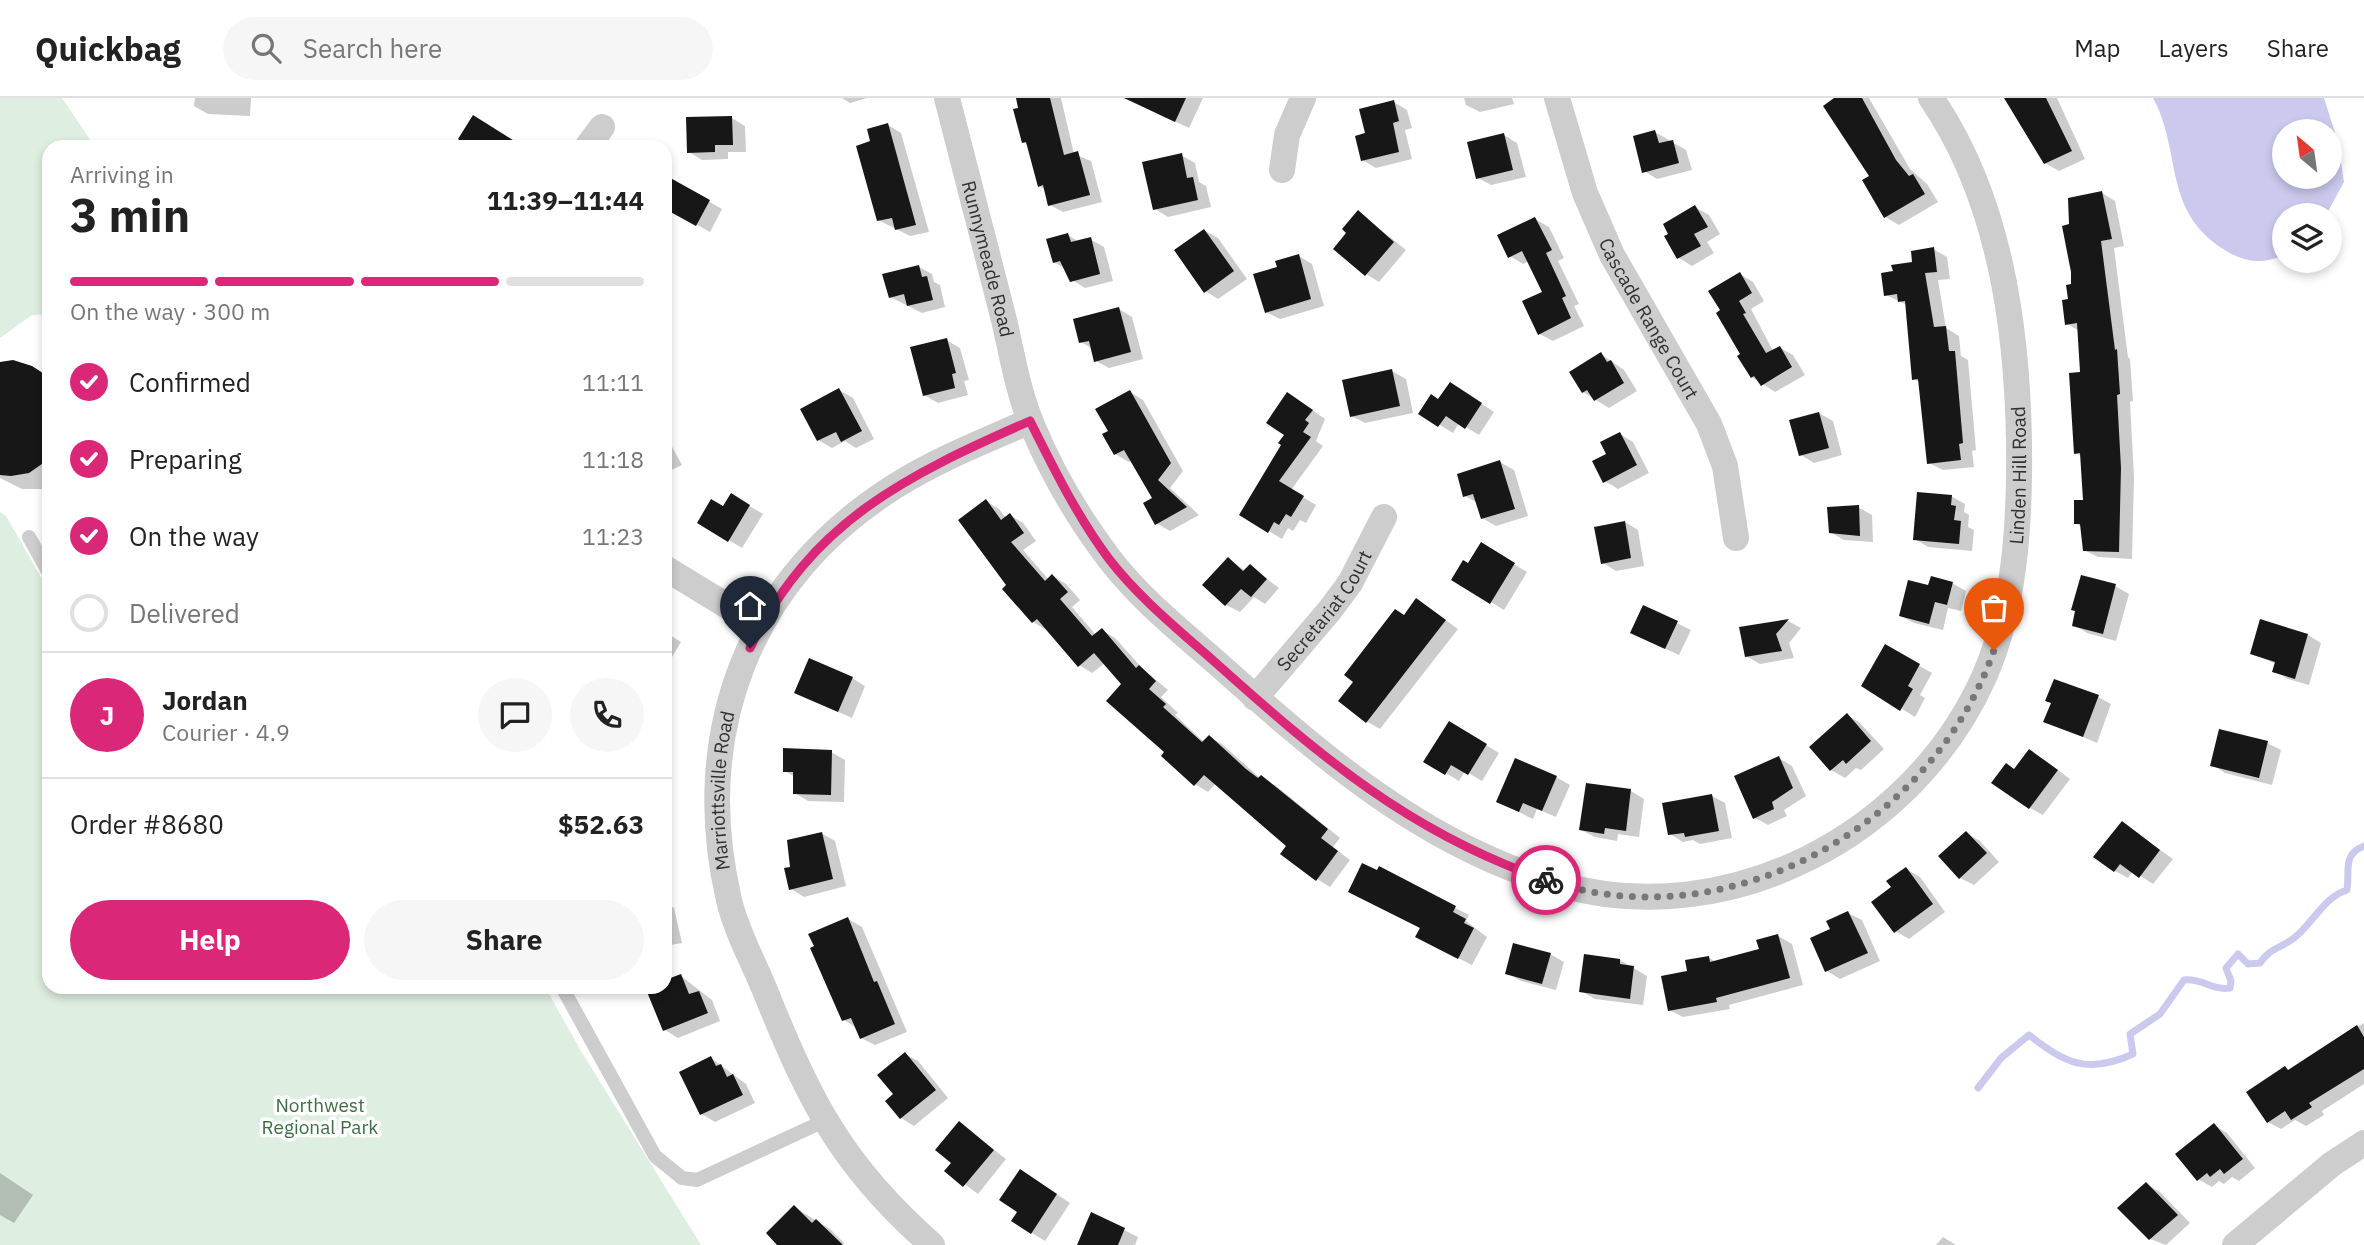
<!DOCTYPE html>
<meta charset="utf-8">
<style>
:root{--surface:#fff;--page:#f6f6f6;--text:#222;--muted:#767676;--line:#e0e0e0;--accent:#db2777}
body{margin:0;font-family:"IBM Plex Sans",sans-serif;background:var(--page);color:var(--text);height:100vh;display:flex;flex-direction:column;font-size:26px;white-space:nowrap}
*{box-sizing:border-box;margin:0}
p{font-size:23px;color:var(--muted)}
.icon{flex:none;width:38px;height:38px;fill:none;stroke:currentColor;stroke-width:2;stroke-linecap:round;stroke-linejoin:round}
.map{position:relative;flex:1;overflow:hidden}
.panel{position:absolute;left:42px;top:42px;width:630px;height:854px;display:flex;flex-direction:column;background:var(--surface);border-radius:21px;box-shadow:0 4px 10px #0003}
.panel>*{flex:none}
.needle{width:46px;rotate:331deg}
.fabs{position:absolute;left:2272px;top:21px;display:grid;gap:14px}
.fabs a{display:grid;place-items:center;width:70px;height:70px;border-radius:50%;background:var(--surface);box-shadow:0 4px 10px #0003;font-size:35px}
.pin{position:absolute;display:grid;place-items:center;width:60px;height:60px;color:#fff;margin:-72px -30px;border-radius:50% 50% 50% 0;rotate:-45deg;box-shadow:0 0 7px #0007}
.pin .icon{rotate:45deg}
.courier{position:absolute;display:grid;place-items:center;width:70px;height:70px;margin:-35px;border:5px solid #db2777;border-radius:50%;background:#fff;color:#222;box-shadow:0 2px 9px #0007}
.summary em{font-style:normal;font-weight:800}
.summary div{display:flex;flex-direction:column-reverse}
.summary{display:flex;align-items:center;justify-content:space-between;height:119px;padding:0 28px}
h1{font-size:46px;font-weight:800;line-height:52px}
.bar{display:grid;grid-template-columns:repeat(4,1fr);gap:10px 7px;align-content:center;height:84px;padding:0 28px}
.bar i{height:9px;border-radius:5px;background:var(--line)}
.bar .on{background:var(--accent)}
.bar p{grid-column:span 4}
.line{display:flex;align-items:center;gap:18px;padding:0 28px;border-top:2px solid var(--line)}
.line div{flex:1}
.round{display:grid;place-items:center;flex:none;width:74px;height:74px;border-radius:37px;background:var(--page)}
ol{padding:0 28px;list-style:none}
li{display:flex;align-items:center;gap:21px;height:77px}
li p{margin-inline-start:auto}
li .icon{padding:7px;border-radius:50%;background:var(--accent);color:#fff;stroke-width:4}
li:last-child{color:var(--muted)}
li i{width:38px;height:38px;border:4px solid var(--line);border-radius:50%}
.action{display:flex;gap:14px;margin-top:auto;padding:14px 28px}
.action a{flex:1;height:80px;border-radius:42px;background:var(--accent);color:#fff;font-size:28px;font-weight:800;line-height:80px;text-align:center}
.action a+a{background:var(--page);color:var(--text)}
header{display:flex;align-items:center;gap:42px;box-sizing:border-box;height:98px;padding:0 35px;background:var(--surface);border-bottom:2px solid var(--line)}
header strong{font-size:33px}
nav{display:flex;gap:38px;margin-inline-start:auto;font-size:24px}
.search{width:490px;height:63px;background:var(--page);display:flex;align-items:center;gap:18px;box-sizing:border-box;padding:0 24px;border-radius:38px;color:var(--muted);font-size:26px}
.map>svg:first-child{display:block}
</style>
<header>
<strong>Quickbag</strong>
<div class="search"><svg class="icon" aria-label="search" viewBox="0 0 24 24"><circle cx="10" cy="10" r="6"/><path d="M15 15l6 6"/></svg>Search here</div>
<nav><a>Map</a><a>Layers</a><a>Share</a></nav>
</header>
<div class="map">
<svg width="2364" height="1147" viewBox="0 0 2364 1147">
<rect width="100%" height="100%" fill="#fff"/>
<path fill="#deeee0" d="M0 0H62L95 49H49V216L32 217 0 240Z
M0 414 6 418 49 493V889H545L581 953 701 1147H0Z"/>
<path fill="#cbcaee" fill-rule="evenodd" d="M2153 0H2324L2338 44 2344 84 2326 117H2284V157C2264 166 2247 165 2228 154 2161 115 2183 55 2153 0ZM2284 33H2329V79H2284Z"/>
<path fill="#0003" d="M195 0H251L250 18 208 16 194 8Z
M842 0H867L850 5Z
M1017 0H1061L1074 56 1091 63 1102 104 1063 114 1050 107 1046 92 1039 88 1028 47 1023 44Z
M1147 0H1203L1189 30 1157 15Z
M1464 0H1512L1514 6 1480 14 1466 7Z
M1837 0H1869L1910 71 1927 86 1938 104 1899 127 1885 119 1871 78Z
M2006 0H2057L2085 61 2059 73 2045 65Z
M1394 4 1407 12 1412 30 1405 32 1412 61 1376 70 1362 62 1368 37Z
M732 20 745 28 746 54H728V61L702 62 689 54Z
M888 27 901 35 929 134 910 138 878 122 873 45Z
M1655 34 1686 52 1692 72 1657 81 1644 73Z
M1504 37 1517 45 1526 79 1491 87 1478 80Z
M1181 57 1195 65 1199 84 1206 88 1211 109 1168 119 1155 111Z
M671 82 722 111 710 134 665 109V93Z
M2102 95 2115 103 2124 148 2114 150 2128 259 2130 261 2133 303 2130 304 2134 379 2132 461 2098 459 2084 452 2082 429 2075 425 2085 404 2082 359 2075 354 2082 276 2079 233 2066 225 2072 188 2070 128Z
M1695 109 1709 117 1720 136 1707 144 1714 155 1692 168 1679 160Z
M1358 114 1406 152 1379 184 1366 176 1348 135Z
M1535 121 1549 129 1564 160 1558 163 1579 206 1574 208 1584 228 1553 243 1540 236 1544 195 1529 163 1523 166 1510 158Z
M1205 133 1218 140 1247 181 1218 201 1205 193Z
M1068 137 1079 144 1090 141 1104 149 1113 183 1085 190 1072 182 1066 171 1054 164Z
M1933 151 1947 159 1950 181 1938 182 1946 230 1959 238 1961 258 1968 262 1976 352 1972 353 1974 369 1943 372 1929 365 1921 285 1914 281 1907 207 1886 197 1895 175Z
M1299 158 1312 166 1324 208 1280 221 1266 214Z
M919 169 932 176 934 184 940 187 945 209 922 215 890 199Z
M1740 176 1753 184 1764 203 1751 211 1773 253 1780 250 1793 257 1805 277 1775 294 1752 279 1722 213Z
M1119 211 1132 219 1143 261 1109 270 1096 263 1093 251 1081 244Z
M946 242 960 250 969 282 964 283 968 297 938 305 924 297Z
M1601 256 1624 272 1637 293 1609 310 1583 294Z
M0 266 49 279V391H22L0 380Z
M1392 273 1406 281 1413 315 1365 325 1351 318Z
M839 292 853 300 874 341 856 350 845 343 832 350 818 342Z
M1130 294 1143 302 1183 373 1170 390 1199 417 1170 433 1156 425 1154 401 1132 362 1129 364 1115 356 1110 334Z
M1464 294 1494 314 1479 337 1459 325 1453 335 1420 315Z
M1301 304 1325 321 1316 343 1323 348 1291 392 1316 407 1306 425 1300 422 1293 433 1288 430 1282 441 1241 416 1283 347Z
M1819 315 1833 323 1842 357 1814 365 1801 357Z
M1620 336 1633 344 1649 375 1618 391 1605 383 1609 357Z
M665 343 671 347 682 367 665 375Z
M1500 364 1514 372 1528 418 1496 428 1482 420 1478 405 1465 398Z
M731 397 763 416 742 450 699 424 723 410Z
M1951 398 1965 406 1964 414 1969 417 1968 429 1974 432 1972 453 1928 449 1915 441Z
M986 403 999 411 1006 420 1010 417 1023 425 1036 443 1023 452 1049 482 1053 478 1066 486 1080 502 1072 509 1096 537 1102 532 1115 540 1143 571 1168 592 1161 599 1178 615 1175 617 1204 644 1209 639 1222 646 1260 680 1275 687 1340 740 1333 749 1350 762 1330 789 1317 781 1288 748 1216 685 1208 694 1195 686 1166 654 1124 586 1105 565 1092 575 1079 567 1046 532 1033 524 1008 487Z
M1858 409 1872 417 1873 444 1844 442 1830 434Z
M1625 424 1638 432 1644 468 1616 473 1603 465Z
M1482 446 1527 474 1504 512 1453 481 1469 467Z
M1228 461 1246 473 1250 468 1279 490 1265 506 1254 499 1240 514 1226 507Z
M1952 485 1966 493 1961 513 1948 510 1943 532 1914 525 1901 518 1930 489Z
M2115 488 2129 496 2116 543 2087 535 2074 527Z
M1644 509 1691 532 1679 557 1646 542Z
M1429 510 1458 531 1380 631 1366 623 1405 518Z
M1788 523 1801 530 1789 545 1794 560 1760 566 1746 558 1741 530Z
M2261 524 2308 537 2321 545 2309 587 2288 581 2274 573 2276 566 2252 555Z
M665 534 681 544 669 564 665 562Z
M1885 548 1932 575 1920 597 1925 600 1915 619 1864 587Z
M852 580 865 588 852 620 796 595Z
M2098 599 2111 606 2097 645 2046 623Z
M1847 617 1860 625 1884 651 1861 672 1856 670 1845 680 1831 672Z
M1450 625 1499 655 1482 683 1465 673 1459 683 1426 663Z
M2267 645 2281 652 2272 687 2225 675 2212 667Z
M831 654 845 662 844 704 808 703 795 695V679L785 673Z
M1779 660 1792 668 1806 698 1784 712 1787 718 1768 727 1754 719Z
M2043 661 2070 681 2043 717 2030 710 2015 673Z
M1556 679 1570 687 1556 719 1537 711 1533 721 1498 704Z
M1631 693 1644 701 1639 739 1618 736 1617 743 1595 739 1581 732Z
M1712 698 1725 705 1732 740 1700 746 1693 742 1683 744 1670 736Z
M2122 725 2173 761 2153 786 2133 773 2128 780 2115 773Z
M821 735 835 743 846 788 804 799 791 791V770Z
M1966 735 1980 743 1999 764 1974 787 1960 780Z
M1380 771 1469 817 1466 823 1487 839 1472 867 1431 846 1377 775Z
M1906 771 1920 779 1945 814 1909 841 1895 833 1893 789Z
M665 804 674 810 682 845 665 848Z
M1848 815 1862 822 1880 863 1840 881 1827 873 1832 832Z
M848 821 862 829 907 934 875 947 861 940 857 930 844 922Z
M1778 838 1792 846 1803 887 1729 907 1730 911 1683 919 1669 912 1689 875 1709 860 1716 864 1761 852Z
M1550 856 1564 864 1556 892 1521 883 1507 875Z
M1620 862 1647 878 1643 907 1595 901 1581 893Z
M681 878 712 902 720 923 678 940 665 932 653 889H665V884Z
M2364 925V986L2322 1013 2324 1017 2306 1028 2295 1022 2281 1031 2268 1024 2285 970 2290 973Z
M905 956 918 963 948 1000 914 1028 901 1020 895 996Z
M711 960 746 986 755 1005 715 1024 702 1016Z
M959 1025 1006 1061 978 1096 947 1073 953 1065Z
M2214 1027 2227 1035 2255 1070 2239 1083 2232 1079 2224 1086 2219 1083 2212 1089 2198 1081Z
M0 1075 33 1097 14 1125 0 1117Z
M1034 1081 1070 1105 1045 1143 1032 1135Z
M2146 1086 2160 1094 2190 1125 2166 1147 2150 1141Z
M794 1109 830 1131 845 1146 780 1147Z
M1092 1116 1138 1139 1135 1147H1079Z
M1943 1139 1956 1147H1936Z"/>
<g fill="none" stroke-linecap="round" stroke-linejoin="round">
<path stroke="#cbcaee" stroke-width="7" d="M1978 990 2001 960 2029 937C2065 965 2087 977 2133 956L2130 936 2160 916 2184 882C2202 880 2213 893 2230 890L2231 883 2226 870 2238 856 2248 866 2260 865C2271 849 2280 851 2294 840 2313 825 2324 799 2347 792 2350 772 2342 757 2364 748"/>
</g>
<path fill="#171717" d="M1016 0H1050L1064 57 1078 53 1090 97 1048 108 1043 87 1038 89 1026 44 1022 45 1013 11 1018 10Z
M1124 0H1186L1175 24Z
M1834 0H1862L1896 62 1909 78 1913 76 1925 96 1884 120 1862 82 1869 78 1823 8Z
M2004 0H2046L2072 53 2044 66Z
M1394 2 1399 23 1393 25 1399 54 1361 63 1355 38 1365 35 1359 11Z
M473 17 524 49H470L458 41Z
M732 18 733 47H715V54L687 55 686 19Z
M888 25 916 127 895 132 892 120 877 123 856 48 870 43 867 31Z
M1655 32 1659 45 1673 42 1679 65 1642 75 1633 38Z
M1504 35 1513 72 1476 81 1467 44Z
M1182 55 1187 80 1193 79 1198 102 1153 112 1142 64Z
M665 77 710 102 696 128 665 111Z
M2102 93 2112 141 2101 143 2115 252 2117 251 2120 296 2117 297 2121 370 2119 454 2083 453 2080 426H2074V402H2083L2080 355 2074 356 2069 275 2080 274 2077 225 2065 227 2062 202 2068 201 2066 187 2071 186V174L2062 128 2069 126 2068 100Z
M1695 107 1708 129 1694 136 1701 148 1677 161 1664 138 1668 136 1663 126Z
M1358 112 1394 144 1365 178 1333 151 1346 135 1342 131Z
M1535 119 1552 152 1546 155 1566 198 1562 200 1571 220 1538 237 1522 203 1542 194 1522 153 1508 160 1497 137Z
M1204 131 1234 173 1204 195 1174 152Z
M1068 135 1071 144 1091 139 1100 176 1070 184 1060 163 1053 165 1046 141Z
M1934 149 1937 174 1925 175 1934 229 1946 228 1949 253H1955L1963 345 1959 346 1961 362 1927 366 1918 281 1912 282 1905 203 1898 204 1897 196 1884 198 1881 175 1893 173 1891 167 1912 164 1911 153Z
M1299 156 1311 201 1265 215 1253 176 1277 169 1275 163Z
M919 167 922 179 927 178 933 202 907 208 904 196 889 200 882 176Z
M1740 174 1752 195 1739 203 1746 215 1743 216 1766 255 1780 248 1792 269 1761 288 1754 278 1751 280 1737 258 1740 256 1716 215 1720 212 1708 193Z
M1119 209 1131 254 1094 264 1089 243 1079 245 1073 221Z
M947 240 956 275 952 276 955 290 923 298 910 249Z
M1601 254 1607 264 1611 262 1624 285 1594 303 1587 292 1582 295 1569 274Z
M13 262 32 268 49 279V361L29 375 11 378 0 377V264Z
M1392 271 1400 308 1350 319 1342 282Z
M1450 284 1482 305 1465 331 1446 318 1438 329 1418 316 1431 296 1438 301Z
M839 290 862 333 841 344 836 334 817 343 800 311Z
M1130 292 1171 365 1158 382 1187 409 1155 427 1143 405 1152 400 1124 352 1114 357 1102 336 1108 333 1095 311Z
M1287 294 1313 312 1305 322 1309 325 1303 334 1311 339 1279 383 1304 398 1291 419 1286 416 1279 427 1274 424 1268 435 1239 417 1281 347 1278 345 1284 337 1266 325Z
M1819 314 1829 350 1799 358 1789 322Z
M1620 334 1637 367 1603 385 1592 363 1606 356 1600 344Z
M1500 362 1515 411 1481 421 1473 396 1463 399 1457 376Z
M1917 394 1952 397 1951 407 1956 408 1954 422 1961 423 1959 446 1913 442Z
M731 395 750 407 728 444 697 425 711 401 723 408Z
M986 401 1001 422 1010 415 1024 435 1011 444 1045 483 1052 476 1068 494 1060 501 1092 538 1102 530 1136 570 1139 567 1156 583 1149 591 1166 606 1163 609 1202 644 1209 637 1246 671 1258 680 1261 677 1328 731 1321 740 1338 753 1316 783 1280 756 1286 748 1204 677 1194 688 1161 658 1164 654 1106 603 1121 586 1094 555 1078 569 1037 521 1032 525 1002 491 1006 487 958 422Z
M1859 407 1860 438 1829 435 1827 409Z
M1625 423 1631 460 1601 466 1594 429Z
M1481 444 1515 465 1490 506 1451 482 1463 462 1468 465Z
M1228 459 1243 473 1250 466 1267 481 1251 499 1241 491 1225 508 1202 487Z
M2081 477 2116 486 2103 536 2072 528 2075 513 2071 512Z
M1931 478 1953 484 1947 507 1935 504 1929 526 1899 518 1908 482 1928 487Z
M1416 500 1446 522 1366 625 1338 603 1353 584 1344 577 1395 511 1404 517Z
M1643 507 1678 523 1665 551 1630 535Z
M1789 521 1776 536 1782 553 1745 559 1739 529Z
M2260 521 2308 536 2295 581 2272 574 2275 564 2250 556Z
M1885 546 1920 566 1908 588 1913 591 1900 613 1861 588Z
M809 560 853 579 838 614 794 595Z
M2054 581 2099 597 2083 639 2043 624 2051 605 2045 603Z
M1847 615 1871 643 1846 666 1843 662 1830 673 1809 649Z
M1449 623 1487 646 1468 677 1451 667 1445 677 1423 664Z
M2219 631 2268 643 2259 680 2210 668Z
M783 650 832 652 831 697 793 696V674H783Z
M2029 651 2058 672 2029 711 1991 685 2006 665 2014 671Z
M1779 658 1793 690 1772 704 1774 711 1753 721 1734 678Z
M1515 660 1557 678 1542 713 1523 705 1519 714 1496 704Z
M1586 685 1631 691 1626 733 1605 730 1604 736 1579 732Z
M1712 696 1719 733 1685 739 1684 735 1668 737 1662 705Z
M2122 723 2160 752 2139 780 2120 766 2114 774 2093 759Z
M1966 733 1987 755 1959 781 1938 758Z
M822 734 833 781 789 792 784 770 790 769 787 742Z
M1362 765 1377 772 1379 768 1456 808 1453 814 1466 821 1464 825 1474 830 1458 861 1415 839 1420 830 1348 794Z
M1906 769 1933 806 1894 835 1871 804 1891 789 1886 783Z
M1848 813 1868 855 1825 874 1810 840 1830 831 1826 823Z
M848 819 874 884 877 883 895 926 860 941 851 920 842 923 810 850 814 848 808 836Z
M1778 836 1790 880 1716 900 1717 904 1668 913 1661 878 1687 873 1685 862 1709 858 1710 864 1759 851 1756 842Z
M1513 845 1551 855 1542 886 1505 876Z
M1584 856 1620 861V866L1634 868 1630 901 1579 894Z
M681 876 689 896 699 893 708 915 663 933 645 889H665V882Z
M2357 927 2364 939V971L2309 1005 2312 1009 2291 1022 2285 1013 2267 1025 2246 994 2285 968 2288 972Z
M905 954 936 992 900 1021 885 1003 893 996 877 977Z
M711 958 716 968 721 966 727 979 733 976 743 997 700 1017 679 974Z
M959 1023 994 1052 963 1089 944 1073 951 1065 935 1052Z
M2214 1025 2243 1061 2224 1076 2220 1071 2210 1079 2207 1075 2197 1083 2175 1056Z
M1020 1071 1057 1096 1031 1136 1011 1123 1017 1114 999 1102Z
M2146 1084 2178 1117 2149 1142 2117 1110Z
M794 1107 812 1125 816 1121 843 1147H777L766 1135Z
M1091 1114 1125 1130 1118 1147H1077Z"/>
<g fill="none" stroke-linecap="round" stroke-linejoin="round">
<path stroke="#cdcdcd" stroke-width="14" d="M29 439 49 475
M562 889 655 1058 682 1080 697 1082 824 1023"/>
<g stroke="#cdcdcd" stroke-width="26">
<path id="s1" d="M947 0C966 74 985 148 1004 222 1012 256 1018 294 1032 327 1051 373 1078 419 1108 459 1138 499 1179 532 1217 565 1320 657 1425 749 1561 787 1730 834 1914 736 1984 579 2016 507 2020 421 2019 343 2017 226 1999 99 1931 0"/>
<path id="s2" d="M1557 0 1585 95 1612 157 1709 326 1725 368 1736 440"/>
<path d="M587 49 602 29"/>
<path d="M1282 72 1287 37 1303 0"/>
<path d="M665 470 760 528"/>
<path id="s3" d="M1255 600 1330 512 1350 485 1384 419"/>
<path id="s4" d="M932 1147C842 1068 810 1004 766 895 754 865 736 833 729 802 690 634 749 479 897 387 938 361 985 343 1030 323"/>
<path d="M2235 1147 2332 1066 2364 1045"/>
</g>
</g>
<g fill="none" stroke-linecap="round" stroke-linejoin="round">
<path stroke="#787878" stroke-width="7" stroke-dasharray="0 12.6" d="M1546 782C1726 844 1933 729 1994 552"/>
<path stroke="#db2777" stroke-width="9" d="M750 550C811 423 907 377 1030 323 1054 371 1077 418 1109 461 1139 500 1180 533 1216 565 1321 659 1410 735 1546 782"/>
</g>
<g text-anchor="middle" stroke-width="7" stroke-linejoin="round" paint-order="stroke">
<g font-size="19" fill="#303030" stroke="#fff">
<text dy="7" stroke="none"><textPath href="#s1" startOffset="166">Runnymeade Road</textPath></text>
<text dy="7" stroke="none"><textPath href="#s2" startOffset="240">Cascade Range Court</textPath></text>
<text dy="7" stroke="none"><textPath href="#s1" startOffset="1774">Linden Hill Road</textPath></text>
<text dy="7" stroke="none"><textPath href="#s3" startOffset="112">Secretariat Court</textPath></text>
<text dy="7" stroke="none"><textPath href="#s4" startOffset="516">Marriottsville Road</textPath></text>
</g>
<g font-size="19" fill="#3b6e45" stroke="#fff">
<text x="320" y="1014">Northwest<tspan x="320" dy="22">Regional Park</tspan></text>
</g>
</g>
</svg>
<div class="fabs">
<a><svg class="needle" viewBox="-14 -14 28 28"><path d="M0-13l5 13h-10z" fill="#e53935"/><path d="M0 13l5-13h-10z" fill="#767676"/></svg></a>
<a><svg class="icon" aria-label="layers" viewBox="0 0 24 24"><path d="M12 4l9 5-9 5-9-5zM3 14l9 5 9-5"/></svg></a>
</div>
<div class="pin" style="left:1994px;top:552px;background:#ea580c"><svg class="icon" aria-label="bag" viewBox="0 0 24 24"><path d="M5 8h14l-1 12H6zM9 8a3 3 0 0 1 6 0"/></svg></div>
<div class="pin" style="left:750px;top:550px;background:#1f2937"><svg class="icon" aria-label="home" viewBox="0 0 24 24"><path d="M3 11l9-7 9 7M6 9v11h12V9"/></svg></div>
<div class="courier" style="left:1546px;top:782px"><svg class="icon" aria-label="bike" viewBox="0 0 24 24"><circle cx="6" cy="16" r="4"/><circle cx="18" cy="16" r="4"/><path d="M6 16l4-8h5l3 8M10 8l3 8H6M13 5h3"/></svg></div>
<section class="panel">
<div class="summary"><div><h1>3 min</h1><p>Arriving in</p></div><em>11:39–11:44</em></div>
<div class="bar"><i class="on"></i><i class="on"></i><i class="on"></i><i></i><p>On the way · 300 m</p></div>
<ol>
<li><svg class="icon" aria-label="check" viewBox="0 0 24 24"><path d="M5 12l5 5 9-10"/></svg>Confirmed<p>11:11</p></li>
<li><svg class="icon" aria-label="check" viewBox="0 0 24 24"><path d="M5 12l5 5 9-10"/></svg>Preparing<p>11:18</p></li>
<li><svg class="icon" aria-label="check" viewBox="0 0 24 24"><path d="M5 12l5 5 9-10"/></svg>On the way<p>11:23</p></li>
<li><i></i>Delivered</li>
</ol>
<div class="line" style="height:126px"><b class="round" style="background:var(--accent);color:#fff">J</b><div><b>Jordan</b><p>Courier · 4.9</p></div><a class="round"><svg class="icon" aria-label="chat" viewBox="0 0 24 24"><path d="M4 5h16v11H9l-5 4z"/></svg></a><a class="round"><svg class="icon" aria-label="phone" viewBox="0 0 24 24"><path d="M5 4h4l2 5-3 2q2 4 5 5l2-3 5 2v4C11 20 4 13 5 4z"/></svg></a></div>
<div class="line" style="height:91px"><div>Order #8680</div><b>$52.63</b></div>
<div class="action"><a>Help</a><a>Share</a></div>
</section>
</div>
